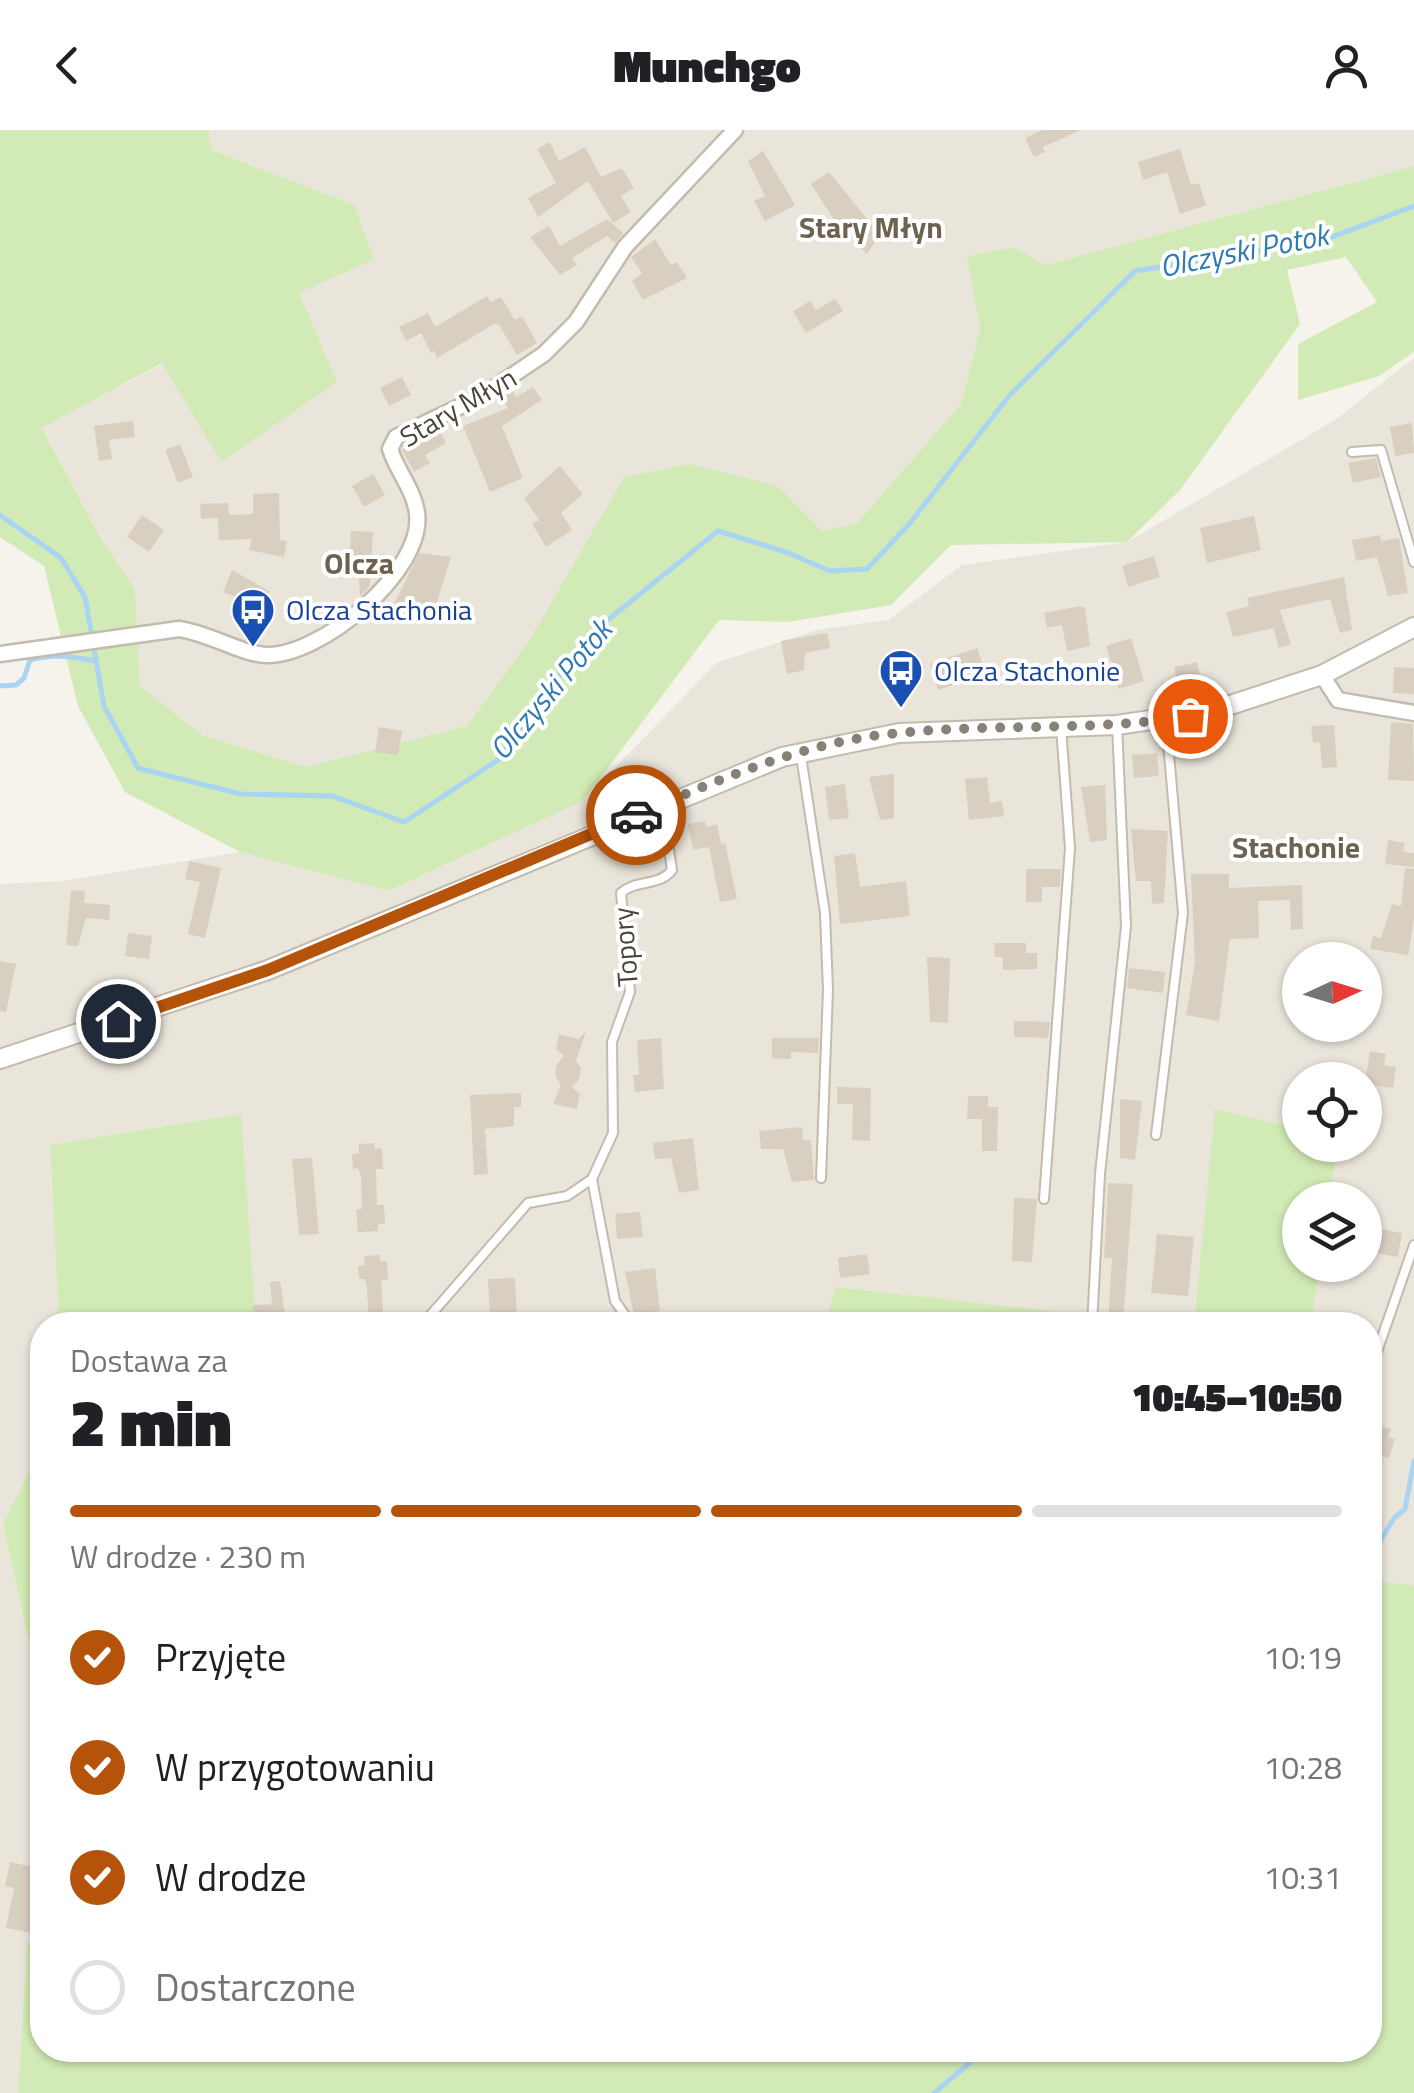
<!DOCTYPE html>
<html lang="pl">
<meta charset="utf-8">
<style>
:root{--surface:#fff;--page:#f6f6f6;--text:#202124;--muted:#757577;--line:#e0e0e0;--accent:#b45309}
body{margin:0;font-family:"Titillium Web",sans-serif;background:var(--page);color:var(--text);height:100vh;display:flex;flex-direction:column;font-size:38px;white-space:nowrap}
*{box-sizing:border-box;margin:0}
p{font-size:32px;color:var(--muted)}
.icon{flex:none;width:55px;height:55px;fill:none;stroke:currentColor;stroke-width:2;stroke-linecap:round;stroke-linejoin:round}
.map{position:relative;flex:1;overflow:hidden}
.details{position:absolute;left:30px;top:1182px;width:1352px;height:750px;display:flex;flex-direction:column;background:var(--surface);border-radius:40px;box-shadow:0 2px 8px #0004}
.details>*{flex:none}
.needle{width:65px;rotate:86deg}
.buttons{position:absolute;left:1282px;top:812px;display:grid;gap:20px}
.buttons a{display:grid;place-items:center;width:100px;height:100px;border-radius:50%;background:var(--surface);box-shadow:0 2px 8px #0004;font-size:50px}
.pin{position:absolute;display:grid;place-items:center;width:85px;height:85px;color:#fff;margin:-42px;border:5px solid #fff;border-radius:50%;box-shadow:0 2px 10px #0007}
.courier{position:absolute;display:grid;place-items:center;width:100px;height:100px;margin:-50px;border:8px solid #b45309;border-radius:50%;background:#fff;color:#222;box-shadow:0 2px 12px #0007}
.overview em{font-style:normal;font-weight:800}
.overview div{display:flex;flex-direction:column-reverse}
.overview{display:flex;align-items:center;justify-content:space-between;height:170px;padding:0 40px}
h1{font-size:65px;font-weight:800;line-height:75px}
.bar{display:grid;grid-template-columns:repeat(4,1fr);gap:15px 10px;align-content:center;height:120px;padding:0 40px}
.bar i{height:12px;border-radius:8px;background:var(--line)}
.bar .selected{background:var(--accent)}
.bar p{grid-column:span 4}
ol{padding:0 40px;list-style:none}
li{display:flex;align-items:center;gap:30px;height:110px}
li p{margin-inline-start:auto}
li .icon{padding:10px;border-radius:50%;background:var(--accent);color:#fff;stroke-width:4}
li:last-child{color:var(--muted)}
li i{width:55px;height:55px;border:5px solid var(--line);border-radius:50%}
header{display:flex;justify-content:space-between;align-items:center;height:130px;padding:0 40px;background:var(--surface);font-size:45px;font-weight:800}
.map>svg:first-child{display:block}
</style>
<header><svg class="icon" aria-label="back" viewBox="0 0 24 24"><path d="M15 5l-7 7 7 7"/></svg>Munchgo<svg class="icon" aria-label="person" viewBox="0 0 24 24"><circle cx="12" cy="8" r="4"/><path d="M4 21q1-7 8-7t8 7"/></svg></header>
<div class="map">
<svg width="1414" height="1963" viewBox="0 0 1414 1963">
<rect width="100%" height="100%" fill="#f6f3ec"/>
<path fill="#eae5da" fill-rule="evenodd" d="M208 0H1414V36L1044 135 1014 117 968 126 980 199 961 274 857 393 822 402 778 356 531 508 467 597 306 637 202 605 140 556 135 459 100 407 42 297 298 163 354 75 212 20Z
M1414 228V1456L1370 1449V1195H1311L1320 1135H1365V1070H1330L1338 1015H1365V950H1300V999L1216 980 1194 1195H1086V1185L836 1157 824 1195H256L240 984 50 1016 59 1195H42V1314L3 1394 42 1573V1815L27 1813 18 1963H0V754L63 751 240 722 390 761 583 671 716 533 817 500 888 490 962 435 1127 412 1335 290ZM1300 830H1365V895H1300Z"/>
<path fill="#d2eab5" d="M0 0H208L212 20 354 75 374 129 299 163 337 252 221 332 162 233 42 298 100 407 135 459 140 556 202 605 306 637 467 596 531 508 624 347 691 334 778 356 822 401 857 393 961 274 980 199 967 126 1014 117 1045 135 1414 36V222L1379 246 1298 270V214L1377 172 1346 127 1287 140 1300 194 1180 360 1127 412 951 415 891 475 788 492 719 490 583 671 389 761 240 722 125 662 78 576 44 436 0 407Z
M1215 979 1300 999V1015H1338L1330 1070H1300V1135H1320L1311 1195H1194Z
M241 984 256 1195H59L50 1015Z
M836 1157 1087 1185 1086 1195H824Z
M42 1314V1573L3 1394Z
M1370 1449 1414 1456V1963H18L27 1812 42 1815V1920H1370Z"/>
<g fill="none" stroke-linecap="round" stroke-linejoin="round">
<path stroke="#a9d4f2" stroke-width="5" d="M0 385 61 428 85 467 104 576 138 638 241 664 332 666 404 692 498 630 589 505 718 401 786 422 830 441 867 439 910 393 1009 266 1135 141 1324 110 1414 76
M0 556 16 555 24 548 30 530C54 523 73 527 96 531
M1370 1428 1394 1388 1405 1379 1414 1331
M934 1963 985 1920"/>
</g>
<path fill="#d8cfc1" d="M1042 0H1081L1043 17 1045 22 1034 27 1025 8Z
M550 12 559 31 585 17 601 47 622 38 634 58 621 66 631 82 613 93 588 51 538 87 528 68 556 53 537 19Z
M1180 19 1191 55 1199 53 1206 75 1180 84 1167 42 1143 50 1138 32Z
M763 21 795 75 765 91 754 71 765 66 748 31Z
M829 42 880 105 867 124 834 90 811 54Z
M607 89 623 103 615 113 607 106 572 128 577 135 560 145 530 107 549 96 560 116Z
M655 109 671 135 677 132 687 148 643 170 632 151 642 143 631 127Z
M487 166 491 172 501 167 515 190 522 186 537 213 517 225 499 195 494 194 437 228 434 221 431 223 421 203 406 211 399 197 428 183 435 197Z
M835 169 843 181 806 203 793 181 810 171 816 180Z
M402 247 411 265 389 276 380 258Z
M533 257 542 270 502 296 523 348 490 362 463 296 508 278 501 266 511 259 516 267Z
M133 291 135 307 109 310 112 329 99 331 94 296Z
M1412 293 1414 323 1395 326 1390 297Z
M439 300 446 313 425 325 430 333 414 342 402 320Z
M180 314 193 347 178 353 165 320Z
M1376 328 1381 347 1353 353 1348 333Z
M560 336 583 364 561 383 572 400 546 417 532 394 539 390 524 368Z
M373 344 385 365 364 377 352 356Z
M279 363 280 410 287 411 284 427 249 420 252 409 219 410 218 388 201 389 200 374 228 373 229 385 253 384V364Z
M142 385 164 400 149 422 127 407Z
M1254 386 1261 420 1207 433 1200 398Z
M351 401 373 402 370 456 360 466 358 438 349 437Z
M1380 405 1381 411 1399 408 1408 463 1388 466 1377 427 1356 431 1352 410Z
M419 423 451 427 430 494 393 476Z
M1154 426 1160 447 1128 457 1122 436Z
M232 440 269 461 266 474 239 462 236 467 223 462Z
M1344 447 1352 500 1340 503 1330 469 1280 480 1291 514 1279 518 1273 498 1233 507 1226 482 1249 476 1247 468Z
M1081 476 1085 478 1090 516 1067 521 1062 495 1047 498 1044 483Z
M827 503 830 518 805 523 804 540 787 544 781 511Z
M1131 508 1144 551 1119 559 1106 516Z
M977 518 983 535 957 544 960 553 938 560 930 534Z
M1197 532 1202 555 1178 560 1174 537Z
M1394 537 1414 538V564L1393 563Z
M1391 592 1413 594 1414 651 1388 650Z
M1334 595 1337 637 1322 638 1320 612 1313 613 1311 596Z
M379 597 402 601 398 625 375 622Z
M1157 623 1159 646 1134 648 1132 625Z
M894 644V688L880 690 869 647Z
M987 647 990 673 1002 671 1004 686 969 690 965 649Z
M845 654 849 688 829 690 825 657Z
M1105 655 1107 710 1090 712 1081 657Z
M705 691 707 697 717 694 721 714 725 713 737 769 720 772 709 717 693 720 688 694Z
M1131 699 1168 701 1164 773 1152 774 1151 751H1136Z
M1388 710 1405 713 1403 722 1414 723V737L1385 734Z
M855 723 860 757 906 751 910 786 840 794 834 726Z
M189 731 221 738 205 808 188 804 200 752 185 749Z
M1405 738 1414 739V789L1408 825 1370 819 1373 806 1381 808 1392 774 1401 776Z
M1026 739H1061L1060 757H1042V772H1026Z
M1191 744H1229V758L1302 755 1303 799 1291 800 1290 770 1258 771 1259 808 1230 809 1219 891 1186 885 1195 833Z
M71 760 85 761 84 773 110 775 109 790 86 788 78 816 66 815Z
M128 803 152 806 149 829 125 826Z
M994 813H1026V823H1037V839L1003 840V827H995Z
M927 827 950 828 948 893 930 892Z
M0 831 16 834 6 882 0 881Z
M1129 838 1165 842 1163 863 1127 858Z
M1014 891 1050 892 1048 908 1014 907Z
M586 901 576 931 581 938 579 949 572 957 580 964 577 979 553 974 561 955 555 945 557 934 564 926 556 919 559 904 579 909Z
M661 908 664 959 635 962 633 945H639L637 910Z
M772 908H819L818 923 791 922V929L772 928Z
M1370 921 1386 924 1384 935 1396 937 1393 958 1365 954Z
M837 957 871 958 870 1011 852 1010 853 974H837Z
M521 963V977H514V996L485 999 488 1044 474 1045 470 965Z
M968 966H988V977H998L997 1021H982V989H967Z
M1120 969 1142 971 1135 1030 1120 1028Z
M802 997 803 1010H811L814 1050 792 1052 783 1019H761L759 1001Z
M693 1008 699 1060 679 1063 671 1028 655 1029 653 1013Z
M374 1013 375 1019 382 1018 383 1039H376L377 1075H384L385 1094H378V1101L358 1102 356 1079H362L361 1047 358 1038 353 1039 352 1024 359 1023V1014Z
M312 1028 319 1104 299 1105 292 1029Z
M1108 1053 1133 1054 1123 1195H1108L1112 1128H1104Z
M1014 1068 1037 1069 1032 1132 1012 1131Z
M640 1082 643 1107 617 1109 615 1084Z
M1365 1096 1402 1103 1398 1127 1365 1121Z
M1157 1104 1194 1107 1188 1166 1151 1163Z
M867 1124 870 1144 840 1148 838 1128Z
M380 1125V1131H387L388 1150H381L384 1195H369L367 1158 365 1149H359L358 1136 365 1135 364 1126Z
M655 1138 660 1181 634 1185 625 1142Z
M515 1148 517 1189 490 1190 488 1149Z
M280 1151 286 1190 254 1188 253 1175 272 1174 270 1152Z
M1373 1294 1391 1299 1388 1307 1395 1309 1389 1328 1370 1323Z
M10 1732 42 1739V1805L6 1798 14 1758 5 1756Z"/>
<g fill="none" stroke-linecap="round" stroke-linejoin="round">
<defs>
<path id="service" d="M1352 322 1381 320 1414 432
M801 626 825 783 828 860 821 1048
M1156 1005 1183 783 1166 590
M592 1049 615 1171 632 1195
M1044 1069 1070 718 1061 597
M422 1195 528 1073 567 1066 592 1049 613 1003 612 912 630 862 621 763C636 749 659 757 672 740L663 679
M1092 1195 1100 1044 1126 796 1117 595
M1370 1242 1414 1115"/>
<path id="minor" d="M0 524 179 499C209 503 241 524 266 525 320 527 425 441 417 383 414 360 397 341 390 319L396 307 482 266 544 224 576 192 625 117 735 0
M1322 545 1338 570 1414 583"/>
<path id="tertiary" d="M0 929 268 840 782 627 899 603 1117 595 1212 581 1322 545 1414 497"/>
</defs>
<use href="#service" stroke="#c2bbae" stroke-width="12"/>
<use href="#minor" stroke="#c2bbae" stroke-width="19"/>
<use href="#tertiary" stroke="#c2bbae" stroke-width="22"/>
<use href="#service" stroke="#fff" stroke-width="8"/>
<use href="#minor" stroke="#fff" stroke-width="14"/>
<use href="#tertiary" stroke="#fff" stroke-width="18"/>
</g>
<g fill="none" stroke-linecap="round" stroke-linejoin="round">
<path stroke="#878178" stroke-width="10" stroke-dasharray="0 18" d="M636 685C721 649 806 611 899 603 996 593 1093 602 1190 586"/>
<path stroke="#b45309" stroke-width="12" d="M118 891 268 840 636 685"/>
</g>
<defs>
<symbol id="bus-pin" viewBox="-11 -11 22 30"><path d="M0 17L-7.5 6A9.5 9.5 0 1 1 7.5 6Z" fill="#1a4fb4" stroke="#fff"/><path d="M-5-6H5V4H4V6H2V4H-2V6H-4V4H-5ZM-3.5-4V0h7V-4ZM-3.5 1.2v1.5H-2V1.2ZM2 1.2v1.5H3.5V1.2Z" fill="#fff"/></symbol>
</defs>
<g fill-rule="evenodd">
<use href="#bus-pin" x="228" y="455" width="50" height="68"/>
<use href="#bus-pin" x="876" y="516" width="50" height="68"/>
</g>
<g text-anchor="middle" stroke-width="8" stroke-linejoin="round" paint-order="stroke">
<g font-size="28" fill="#4b4439" stroke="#fff">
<text transform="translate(458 277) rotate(-30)" y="10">Stary Młyn</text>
<text transform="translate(625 817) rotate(-94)" y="10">Topory</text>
</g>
<g font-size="28" fill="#164399" stroke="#fff" text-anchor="start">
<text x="286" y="490">Olcza Stachonia</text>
<text x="934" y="551">Olcza Stachonie</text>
</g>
<g font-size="30" font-weight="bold" fill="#6e6250" stroke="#fff">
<text x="871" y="108">Stary Młyn</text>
<text x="359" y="444">Olcza</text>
<text x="1296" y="728">Stachonie</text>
</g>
<g font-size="30" font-style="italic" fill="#2e7ab2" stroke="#fff">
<text transform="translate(1244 121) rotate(-11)" y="10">Olczyski Potok</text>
<text transform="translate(551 560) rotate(-50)" y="10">Olczyski Potok</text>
</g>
</g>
</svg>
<div class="buttons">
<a><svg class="needle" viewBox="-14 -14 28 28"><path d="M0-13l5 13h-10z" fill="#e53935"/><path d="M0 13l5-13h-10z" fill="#757577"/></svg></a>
<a><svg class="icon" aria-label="locate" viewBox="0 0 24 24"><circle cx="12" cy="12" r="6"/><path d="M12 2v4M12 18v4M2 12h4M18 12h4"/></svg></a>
<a><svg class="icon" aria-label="layers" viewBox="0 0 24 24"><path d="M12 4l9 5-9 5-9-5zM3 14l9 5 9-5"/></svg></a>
</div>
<div class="pin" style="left:1190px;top:586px;background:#ea580c"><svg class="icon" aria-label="bag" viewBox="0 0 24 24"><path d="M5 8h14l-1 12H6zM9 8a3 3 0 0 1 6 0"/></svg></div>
<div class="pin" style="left:118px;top:891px;background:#1f2937"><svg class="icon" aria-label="home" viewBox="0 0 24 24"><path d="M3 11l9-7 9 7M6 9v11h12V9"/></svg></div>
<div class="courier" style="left:636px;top:685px"><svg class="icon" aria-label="car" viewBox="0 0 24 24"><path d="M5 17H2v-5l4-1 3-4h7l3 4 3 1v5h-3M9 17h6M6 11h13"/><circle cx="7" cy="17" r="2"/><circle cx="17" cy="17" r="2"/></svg></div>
<section class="details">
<div class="overview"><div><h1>2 min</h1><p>Dostawa za</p></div><em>10:45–10:50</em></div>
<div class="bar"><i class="selected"></i><i class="selected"></i><i class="selected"></i><i></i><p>W drodze · 230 m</p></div>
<ol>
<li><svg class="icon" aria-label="check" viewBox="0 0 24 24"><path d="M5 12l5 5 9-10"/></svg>Przyjęte<p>10:19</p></li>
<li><svg class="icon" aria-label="check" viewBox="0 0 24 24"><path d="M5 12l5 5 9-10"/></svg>W przygotowaniu<p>10:28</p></li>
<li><svg class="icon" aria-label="check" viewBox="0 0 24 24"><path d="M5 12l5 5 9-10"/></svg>W drodze<p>10:31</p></li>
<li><i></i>Dostarczone</li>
</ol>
</section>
</div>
